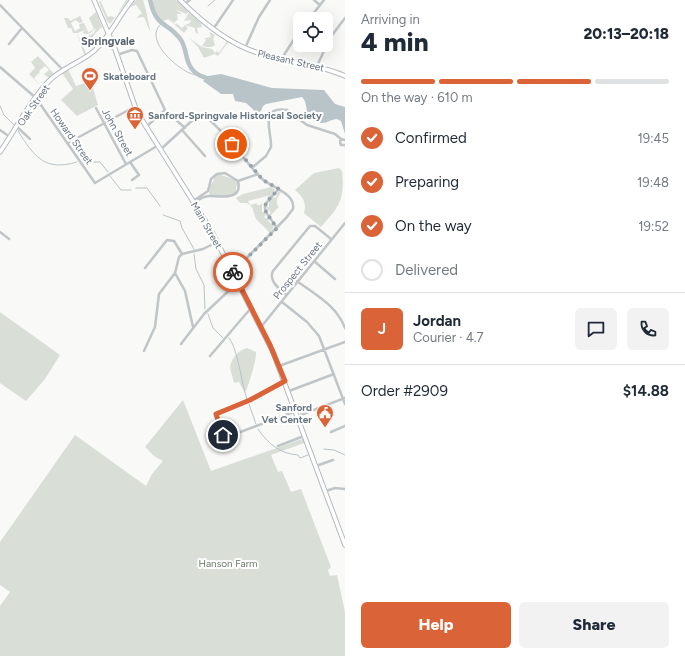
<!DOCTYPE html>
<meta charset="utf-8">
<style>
:root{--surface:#fff;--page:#f2f2f3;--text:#1f2937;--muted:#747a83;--line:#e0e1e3;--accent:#da6337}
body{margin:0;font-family:Figtree,sans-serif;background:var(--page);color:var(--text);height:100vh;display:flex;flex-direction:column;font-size:15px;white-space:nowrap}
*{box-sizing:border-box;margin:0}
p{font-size:13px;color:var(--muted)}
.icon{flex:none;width:22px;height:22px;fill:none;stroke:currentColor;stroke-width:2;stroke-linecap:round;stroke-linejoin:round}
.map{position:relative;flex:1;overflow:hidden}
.details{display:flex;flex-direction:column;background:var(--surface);width:340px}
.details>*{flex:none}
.fabs{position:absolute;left:293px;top:12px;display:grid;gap:8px}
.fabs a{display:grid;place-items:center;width:40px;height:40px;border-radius:6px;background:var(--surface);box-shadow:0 4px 16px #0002;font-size:20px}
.pin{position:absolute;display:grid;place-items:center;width:34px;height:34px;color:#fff;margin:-17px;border:2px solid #fff;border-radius:50%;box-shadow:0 1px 4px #0007}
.courier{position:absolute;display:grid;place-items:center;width:40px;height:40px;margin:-20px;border:3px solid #da6337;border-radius:50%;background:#fff;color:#222;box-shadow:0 1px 5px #0007}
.summary em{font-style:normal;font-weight:800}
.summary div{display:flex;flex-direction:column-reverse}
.summary{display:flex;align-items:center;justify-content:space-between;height:68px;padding:0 16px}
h1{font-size:26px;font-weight:800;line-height:30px}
.bar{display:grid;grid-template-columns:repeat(4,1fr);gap:6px 4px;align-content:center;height:48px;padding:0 16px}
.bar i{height:5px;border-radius:3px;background:var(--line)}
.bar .selected{background:var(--accent)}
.bar p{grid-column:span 4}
.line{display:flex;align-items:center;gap:10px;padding:0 16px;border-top:1px solid var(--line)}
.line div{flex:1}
.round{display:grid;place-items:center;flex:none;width:42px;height:42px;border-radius:6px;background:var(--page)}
ol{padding:0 16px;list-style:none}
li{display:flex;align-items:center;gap:12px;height:44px}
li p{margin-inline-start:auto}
li .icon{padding:4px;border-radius:50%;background:var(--accent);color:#fff;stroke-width:4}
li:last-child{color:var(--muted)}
li i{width:22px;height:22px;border:2px solid var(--line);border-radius:50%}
.primary-button{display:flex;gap:8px;margin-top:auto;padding:8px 16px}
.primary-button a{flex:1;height:46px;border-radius:6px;background:var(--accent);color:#fff;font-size:16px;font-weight:800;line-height:46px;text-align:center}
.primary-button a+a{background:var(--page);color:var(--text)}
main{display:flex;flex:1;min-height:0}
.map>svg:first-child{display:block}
</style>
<main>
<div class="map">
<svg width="345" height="656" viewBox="0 0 345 656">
<rect width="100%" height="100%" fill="#f9f9f7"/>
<path fill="#d9ded7" d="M102 0 101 2 108 17 111 16 115 18 126 0H128L110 24 107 21 99 2Z
M136 0H143C147 12 148 22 151 34L144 17 136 18 142 13 136 5 130 7Z
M154 0H176L189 12 186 14 175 9 182 14H177L178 20H177L174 23 169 18 175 25 177 21 176 23 182 28 185 25 188 28 184 33 168 19 163 21 158 18 151 1Z
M96 12 102 27C95 32 93 38 87 45L90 48 86 44 87 37 94 33 96 28 89 34V32L94 29 89 18Z
M189 13 201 23 202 27 197 28 198 34 195 32V28L185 25 190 23 191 20 184 21 187 16 189 18 187 15Z
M80 16 83 22 79 23 76 20 71 23 75 31 80 28 79 24 84 23 89 34H84L83 32 86 30 77 33 86 53 84 55 77 33H73L71 28H68L64 18H68L70 21Z
M209 32 215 35 213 39 215 45C212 48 206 47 202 46L206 40 205 38 211 37Z
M189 38 202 47 212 49 215 53 217 51 219 53 226 43V40L229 41 218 56 215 54 204 58 198 47Z
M38 56 54 74 49 78 44 74 49 70 45 66 39 71 40 72 34 78 41 86 29 74 35 68 31 62Z
M68 69 76 86 91 81 98 105 77 116 61 100 73 89 62 73Z
M339 168 342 171C345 200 339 207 321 227L304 213C307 203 303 197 295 190L314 173Z
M218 174 236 180 238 184 236 187V193L230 195H223V197L210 195 209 192 210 185 213 182 214 178Z
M272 187 275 190 269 197 267 196 248 201 250 205 257 203V205H260L262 203V212H264L266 215 264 216 266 219 268 217 270 219 268 221 274 226 270 233 256 219 252 207 247 203H240L236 198 243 194Z
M280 191 281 192C278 197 274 202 279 207L270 216 269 214 271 213 269 210 267 211 266 206 269 207V200L273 197 275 198 277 196 276 194Z
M0 312 60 355 45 379 26 401 0 383Z
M247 348 256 352C257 359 248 387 245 393L239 382 234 383 230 368C231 358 239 350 247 348Z
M183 400 211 471 305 438 307 442 271 455 278 472 282 471 291 492 301 489 331 567 328 570 330 576 337 575 345 612V656H0V606L10 592 0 585V542L75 435 146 486 152 474 163 461 154 456 145 447Z"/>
<path fill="#b9c4c8" d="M221 74 272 88 324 90 335 104 345 107V134L341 121 337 119C331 119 328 123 322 123 300 120 311 106 302 97L266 104 263 106 261 111 257 113 246 103 235 101 233 94H221L203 81 208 76Z"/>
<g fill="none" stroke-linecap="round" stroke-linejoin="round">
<path stroke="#b9c4c8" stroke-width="1" d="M208 6 215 0
M161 24C141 41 185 76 197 75
M180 39 181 36
M0 106 4 115 14 125
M18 131C34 156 44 172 77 162
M87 162H100L108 172
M110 176 121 190H131
M136 188H147L160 206
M163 215 180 221 182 228 194 249
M194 254 196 269 204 285 205 309
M208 314 213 328 223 338
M229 338C238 349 241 382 247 399
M249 404 256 424
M258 429C268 444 281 454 298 455L300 458 308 455
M324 449 334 450 345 455"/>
<path stroke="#b9c4c8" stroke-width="4.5" d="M150 0C157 30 167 20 181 40 187 49 185 61 192 69 196 75 203 77 210 79"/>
<defs>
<path id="secondary" d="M94 0 115 49 137 112 211 230 273 352 345 545
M180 0C202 22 231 46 262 54 290 62 318 64 345 76
M101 44 108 43 113 47
M0 152C16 129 29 102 48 82 61 68 80 63 94 51 110 37 118 17 132 0"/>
</defs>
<use href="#secondary" stroke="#b5babf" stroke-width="5.5"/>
<path stroke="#c0c5c8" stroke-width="2.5" d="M314 0 320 5
M184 4 190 0
M0 5 63 70
M309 19 324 0
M214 28 233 0
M9 44 22 28
M245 48 259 17 270 0
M117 55 132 50 137 51 165 110 146 127
M282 58 300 30
M317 66 330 38 345 18
M0 67 36 98 95 183 157 146
M96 108 126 164
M175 119 185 128
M17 127 30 139
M0 130 10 137
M182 130 205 156
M345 140 341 139 340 142 341 145H345
M68 143 134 107
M160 150 197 116 202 114C224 130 243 159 261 178 270 187 296 193 293 209L286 218 233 272
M130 162 139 175 132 180
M253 167 266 156 271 147C272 132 258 105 287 110L307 125 335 134 341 139
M238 181 258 174
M193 201 208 191 211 179 217 174 225 173 238 181C243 201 220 196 209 196 203 196 198 200 194 203
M277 228C262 206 259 209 279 189
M0 232 9 239
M314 261 335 279
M145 268 167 240 174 241 182 254
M175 273 185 291 193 327
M297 281C317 296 336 305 345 328
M286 295C280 289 268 281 273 271L310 226H315L331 239
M282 302 307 322 319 336 345 404
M261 327 345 223
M181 344 204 314 237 283
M144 351 155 327 159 294 175 273 179 257 182 254 203 249 217 242
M210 356 251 308
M279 366 345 342
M285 382 250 400 216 413C215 419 221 435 227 437L296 411
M289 391 334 374
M298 416 345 398
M331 432 345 426
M278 446 304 436
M316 466 333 460
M326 491 335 488 345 489"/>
<use href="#secondary" stroke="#fff" stroke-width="3.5"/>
</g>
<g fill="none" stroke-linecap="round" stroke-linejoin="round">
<path stroke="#99a3aa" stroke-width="4" stroke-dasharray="0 7.2" d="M232 144 263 180 279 189C259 209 262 206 277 228L233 272"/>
<path stroke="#da6337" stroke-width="5" d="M223 435 216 414 250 400 285 381 270 345 233 272"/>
</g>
<defs>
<symbol id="stadium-pin" viewBox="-11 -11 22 30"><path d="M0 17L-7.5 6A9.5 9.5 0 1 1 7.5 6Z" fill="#da6337" stroke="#fff"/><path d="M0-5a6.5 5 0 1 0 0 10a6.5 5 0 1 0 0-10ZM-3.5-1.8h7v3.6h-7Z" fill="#fff"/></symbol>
<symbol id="museum-pin" viewBox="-11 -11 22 30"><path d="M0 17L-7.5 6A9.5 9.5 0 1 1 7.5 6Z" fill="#da6337" stroke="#fff"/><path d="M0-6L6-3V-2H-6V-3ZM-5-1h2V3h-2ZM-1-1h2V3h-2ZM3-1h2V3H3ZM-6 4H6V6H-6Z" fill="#fff"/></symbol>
<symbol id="civic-pin" viewBox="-11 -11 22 30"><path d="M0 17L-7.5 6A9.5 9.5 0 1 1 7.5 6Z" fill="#da6337" stroke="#fff"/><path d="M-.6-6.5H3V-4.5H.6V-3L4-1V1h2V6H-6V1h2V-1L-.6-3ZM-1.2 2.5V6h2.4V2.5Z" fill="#fff"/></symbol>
</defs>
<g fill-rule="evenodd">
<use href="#stadium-pin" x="80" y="66" width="20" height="27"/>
<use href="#museum-pin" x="125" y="105" width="20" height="27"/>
<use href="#civic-pin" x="315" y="403" width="20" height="27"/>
</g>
<g text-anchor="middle" stroke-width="4" stroke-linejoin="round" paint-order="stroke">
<g font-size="10" fill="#667480" stroke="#fff">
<text transform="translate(291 60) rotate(13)" y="4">Pleasant Street</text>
<text transform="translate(33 105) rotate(-55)" y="4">Oak Street</text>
<text transform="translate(118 132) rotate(61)" y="4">John Street</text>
<text transform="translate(72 136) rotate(55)" y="4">Howard Street</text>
<text transform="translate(207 225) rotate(60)" y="4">Main Street</text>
<text transform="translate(297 270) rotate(-51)" y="4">Prospect Street</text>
</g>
<g font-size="10" font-weight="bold" fill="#667480" stroke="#fff" text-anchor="start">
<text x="103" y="80">Skateboard</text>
<text x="148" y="119">Sanford-Springvale Historical Society</text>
<text x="312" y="411" text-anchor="end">Sanford<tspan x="312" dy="12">Vet Center</tspan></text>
</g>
<g font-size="10" fill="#677965" stroke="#fff">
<text x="228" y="567">Hanson Farm</text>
</g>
<g font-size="11" font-weight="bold" fill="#58626c" stroke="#fff">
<text x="108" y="45">Springvale</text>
</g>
</g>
</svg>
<div class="fabs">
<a><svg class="icon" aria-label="locate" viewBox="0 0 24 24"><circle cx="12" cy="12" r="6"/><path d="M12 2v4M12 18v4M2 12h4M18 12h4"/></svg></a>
</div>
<div class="pin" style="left:232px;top:144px;background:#ea580c"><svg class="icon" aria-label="bag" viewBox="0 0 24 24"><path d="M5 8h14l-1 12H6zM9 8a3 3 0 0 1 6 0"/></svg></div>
<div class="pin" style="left:223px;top:435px;background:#1f2937"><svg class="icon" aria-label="home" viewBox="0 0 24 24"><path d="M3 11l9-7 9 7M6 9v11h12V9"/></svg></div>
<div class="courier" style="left:233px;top:272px"><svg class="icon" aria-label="bike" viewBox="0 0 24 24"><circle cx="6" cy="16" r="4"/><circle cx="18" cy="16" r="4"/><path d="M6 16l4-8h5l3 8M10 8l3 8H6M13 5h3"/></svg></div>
</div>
<section class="details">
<div class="summary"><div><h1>4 min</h1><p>Arriving in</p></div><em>20:13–20:18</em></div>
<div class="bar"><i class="selected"></i><i class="selected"></i><i class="selected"></i><i></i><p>On the way · 610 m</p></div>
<ol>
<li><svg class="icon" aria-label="check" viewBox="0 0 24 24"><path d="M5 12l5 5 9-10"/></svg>Confirmed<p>19:45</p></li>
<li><svg class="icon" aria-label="check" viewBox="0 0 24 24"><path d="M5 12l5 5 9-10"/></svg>Preparing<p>19:48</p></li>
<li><svg class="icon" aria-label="check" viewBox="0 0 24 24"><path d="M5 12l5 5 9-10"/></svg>On the way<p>19:52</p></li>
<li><i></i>Delivered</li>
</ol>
<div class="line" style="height:72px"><b class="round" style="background:var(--accent);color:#fff">J</b><div><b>Jordan</b><p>Courier · 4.7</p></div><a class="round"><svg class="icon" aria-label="chat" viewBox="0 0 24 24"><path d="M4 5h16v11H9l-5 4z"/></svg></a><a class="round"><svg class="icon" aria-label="phone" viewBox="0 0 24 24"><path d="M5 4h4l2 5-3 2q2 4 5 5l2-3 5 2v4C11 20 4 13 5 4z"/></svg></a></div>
<div class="line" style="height:52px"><div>Order #2909</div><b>$14.88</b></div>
<div class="primary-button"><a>Help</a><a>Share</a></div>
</section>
</main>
